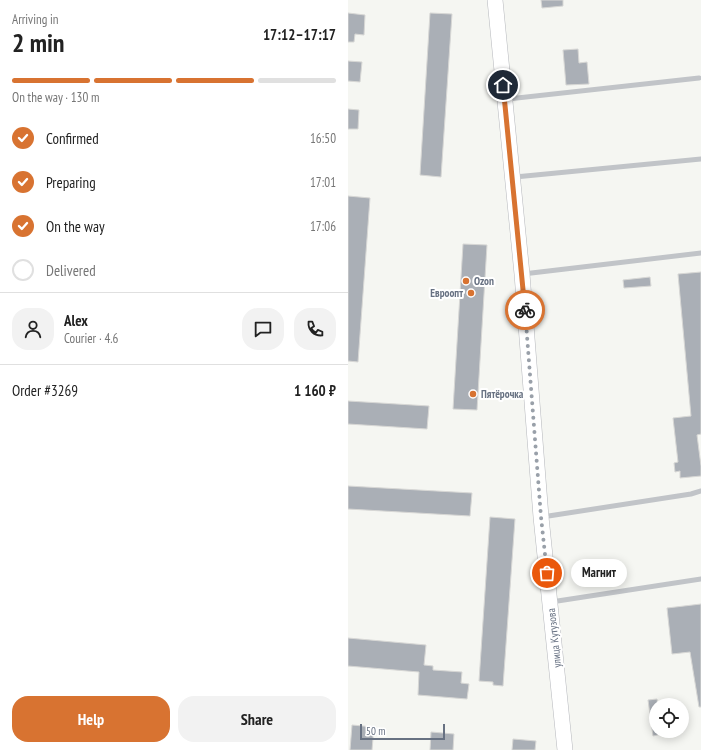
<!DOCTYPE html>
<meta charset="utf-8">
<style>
:root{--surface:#fff;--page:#f2f2f2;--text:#222;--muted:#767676;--line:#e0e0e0;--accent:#d87331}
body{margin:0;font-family:"PT Sans Narrow",sans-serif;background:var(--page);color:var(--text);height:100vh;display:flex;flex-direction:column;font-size:15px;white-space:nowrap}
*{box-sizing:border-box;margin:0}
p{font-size:13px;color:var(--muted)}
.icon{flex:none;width:22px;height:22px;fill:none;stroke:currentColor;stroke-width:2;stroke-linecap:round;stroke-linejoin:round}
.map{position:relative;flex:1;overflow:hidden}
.panel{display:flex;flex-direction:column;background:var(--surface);width:348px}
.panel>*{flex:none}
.buttons{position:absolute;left:301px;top:698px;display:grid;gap:8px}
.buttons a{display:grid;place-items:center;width:40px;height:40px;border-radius:50%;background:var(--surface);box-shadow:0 2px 10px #0003;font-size:20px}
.scale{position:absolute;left:12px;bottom:10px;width:85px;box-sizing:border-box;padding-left:4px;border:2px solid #677182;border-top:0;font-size:11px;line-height:14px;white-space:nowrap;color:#677182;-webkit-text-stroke:3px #fff;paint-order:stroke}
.pin{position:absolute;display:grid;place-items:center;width:34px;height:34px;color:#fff;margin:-17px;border:2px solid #fff;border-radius:50%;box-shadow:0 1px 4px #0007}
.courier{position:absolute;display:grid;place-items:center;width:40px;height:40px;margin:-20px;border:3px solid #d87331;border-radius:50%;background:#fff;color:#222;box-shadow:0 1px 5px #0007}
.bubble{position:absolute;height:28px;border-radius:14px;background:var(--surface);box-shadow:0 2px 10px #0003;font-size:13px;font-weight:800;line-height:28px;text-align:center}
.summary em{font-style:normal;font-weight:800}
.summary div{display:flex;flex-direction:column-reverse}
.summary{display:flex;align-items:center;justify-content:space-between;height:68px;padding:0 12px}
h1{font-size:26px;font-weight:800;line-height:30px}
.bar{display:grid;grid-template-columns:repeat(4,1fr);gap:6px 4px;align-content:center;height:48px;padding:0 12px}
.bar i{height:5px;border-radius:3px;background:var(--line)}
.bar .active{background:var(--accent)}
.bar p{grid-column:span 4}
.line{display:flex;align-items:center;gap:10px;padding:0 12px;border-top:1px solid var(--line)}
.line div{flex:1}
.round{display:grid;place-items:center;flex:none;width:42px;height:42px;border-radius:16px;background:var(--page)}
ol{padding:0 12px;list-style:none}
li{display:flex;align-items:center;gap:12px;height:44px}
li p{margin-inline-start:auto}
li .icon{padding:4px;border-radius:50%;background:var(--accent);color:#fff;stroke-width:4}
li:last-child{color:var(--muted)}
li i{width:22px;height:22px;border:2px solid var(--line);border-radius:50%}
.action{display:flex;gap:8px;margin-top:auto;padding:8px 12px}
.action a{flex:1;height:46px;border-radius:16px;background:var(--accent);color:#fff;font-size:16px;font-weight:800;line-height:46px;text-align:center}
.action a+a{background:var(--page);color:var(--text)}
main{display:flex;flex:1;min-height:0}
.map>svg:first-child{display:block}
</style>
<main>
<section class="panel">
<div class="summary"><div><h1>2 min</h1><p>Arriving in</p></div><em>17:12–17:17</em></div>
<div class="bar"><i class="active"></i><i class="active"></i><i class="active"></i><i></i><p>On the way · 130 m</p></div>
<ol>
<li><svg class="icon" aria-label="check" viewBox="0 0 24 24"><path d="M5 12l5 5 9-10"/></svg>Confirmed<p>16:50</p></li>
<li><svg class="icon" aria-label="check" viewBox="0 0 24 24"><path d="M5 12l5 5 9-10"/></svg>Preparing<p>17:01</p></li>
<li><svg class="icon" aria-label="check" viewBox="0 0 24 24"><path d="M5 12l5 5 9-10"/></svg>On the way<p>17:06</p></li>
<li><i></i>Delivered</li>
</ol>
<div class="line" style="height:72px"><a class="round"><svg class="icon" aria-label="person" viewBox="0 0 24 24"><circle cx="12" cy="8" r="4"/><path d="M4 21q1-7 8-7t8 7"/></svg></a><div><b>Alex</b><p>Courier · 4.6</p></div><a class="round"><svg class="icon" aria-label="chat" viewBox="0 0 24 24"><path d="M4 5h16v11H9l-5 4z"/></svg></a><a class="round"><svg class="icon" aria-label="phone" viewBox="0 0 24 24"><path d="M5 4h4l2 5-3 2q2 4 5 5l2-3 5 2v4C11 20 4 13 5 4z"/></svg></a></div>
<div class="line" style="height:52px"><div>Order #3269</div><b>1 160 ₽</b></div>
<div class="action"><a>Help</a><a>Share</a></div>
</section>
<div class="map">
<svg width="353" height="750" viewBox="0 0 353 750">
<rect width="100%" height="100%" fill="#f5f6f2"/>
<path fill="#aaafb6" stroke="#d7d7d5" d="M193 0H215V6L194 8Z
M0 13 17 15 16 35 7 34 6 42H0Z
M82 13 104 14 93 177 72 175Z
M230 49 231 63 239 62 241 84 218 85 215 50Z
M0 61 14 62 12 82 0 81Z
M0 109 11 110 10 129H0Z
M0 196 22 198 10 362 0 361Z
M115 244 139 245 129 410 105 409Z
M353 272V434L349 435 353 466V476L332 478V471L327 472 326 463 330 462 325 418 343 416 330 274Z
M302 277 303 286 276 288 275 280Z
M0 401 81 406 79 429 0 424Z
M0 486 124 493 122 516 0 509Z
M142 517 167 519 155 686 145 685V682L131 681Z
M353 604V707H351L342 652 324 654 319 608Z
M0 638 78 645 76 665 85 666V670L114 672 113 683 121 684 119 699 70 695 71 672 0 666Z
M309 699 310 705H308V731H314V734L305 736 300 700Z
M4 725 26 727 24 750H2Z
M83 732 106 734 105 750H82Z
M165 739 188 741 187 750H164Z"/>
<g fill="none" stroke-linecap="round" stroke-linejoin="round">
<defs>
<path id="primary" d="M147 0 174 274 193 517 217 750"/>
</defs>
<use href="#primary" stroke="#b5b7bc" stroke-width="16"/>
<path stroke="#c1c4c8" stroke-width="5" d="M159 99 351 78
M167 177 353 159
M175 274 353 253
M194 517 343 494 353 491
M203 602 353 579"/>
<use href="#primary" stroke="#fff" stroke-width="15"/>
</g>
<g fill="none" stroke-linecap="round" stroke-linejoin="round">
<path stroke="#99a0a9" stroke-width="4" stroke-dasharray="0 7.2" d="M177 310 193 517 199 573"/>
<path stroke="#d87331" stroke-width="5" d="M155 85 177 310"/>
</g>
<g fill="#d87331" stroke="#fff" stroke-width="1.5">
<circle cx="118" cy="281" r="4"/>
<circle cx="123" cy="293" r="4"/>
<circle cx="125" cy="394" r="4"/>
</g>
<g text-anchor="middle" stroke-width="4" stroke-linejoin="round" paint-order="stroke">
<g font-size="11" font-weight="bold" fill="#677182" stroke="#fff" text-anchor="start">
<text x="126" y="285">Ozon</text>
<text x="115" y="297" text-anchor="end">Евроопт</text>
<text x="133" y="398">Пятёрочка</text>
</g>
<g font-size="11" fill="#677182" stroke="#fff">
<text transform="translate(206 638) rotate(-96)" y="4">улица Кутузова</text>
</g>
</g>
</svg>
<div class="buttons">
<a><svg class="icon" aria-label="locate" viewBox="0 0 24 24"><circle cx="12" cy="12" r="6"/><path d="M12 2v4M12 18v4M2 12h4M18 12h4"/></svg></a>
</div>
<div class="scale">50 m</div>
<div class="pin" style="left:199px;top:573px;background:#ea580c"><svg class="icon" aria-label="bag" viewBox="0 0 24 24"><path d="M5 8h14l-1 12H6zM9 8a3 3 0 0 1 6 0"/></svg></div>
<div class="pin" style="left:155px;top:85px;background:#1f2937"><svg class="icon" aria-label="home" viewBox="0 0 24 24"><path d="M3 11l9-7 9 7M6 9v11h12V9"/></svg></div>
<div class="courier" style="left:177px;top:310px"><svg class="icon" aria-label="bike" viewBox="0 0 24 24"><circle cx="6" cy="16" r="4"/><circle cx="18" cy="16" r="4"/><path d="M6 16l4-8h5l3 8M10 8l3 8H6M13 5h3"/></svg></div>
<div class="bubble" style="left:223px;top:559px;width:56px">Магнит</div>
</div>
</main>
